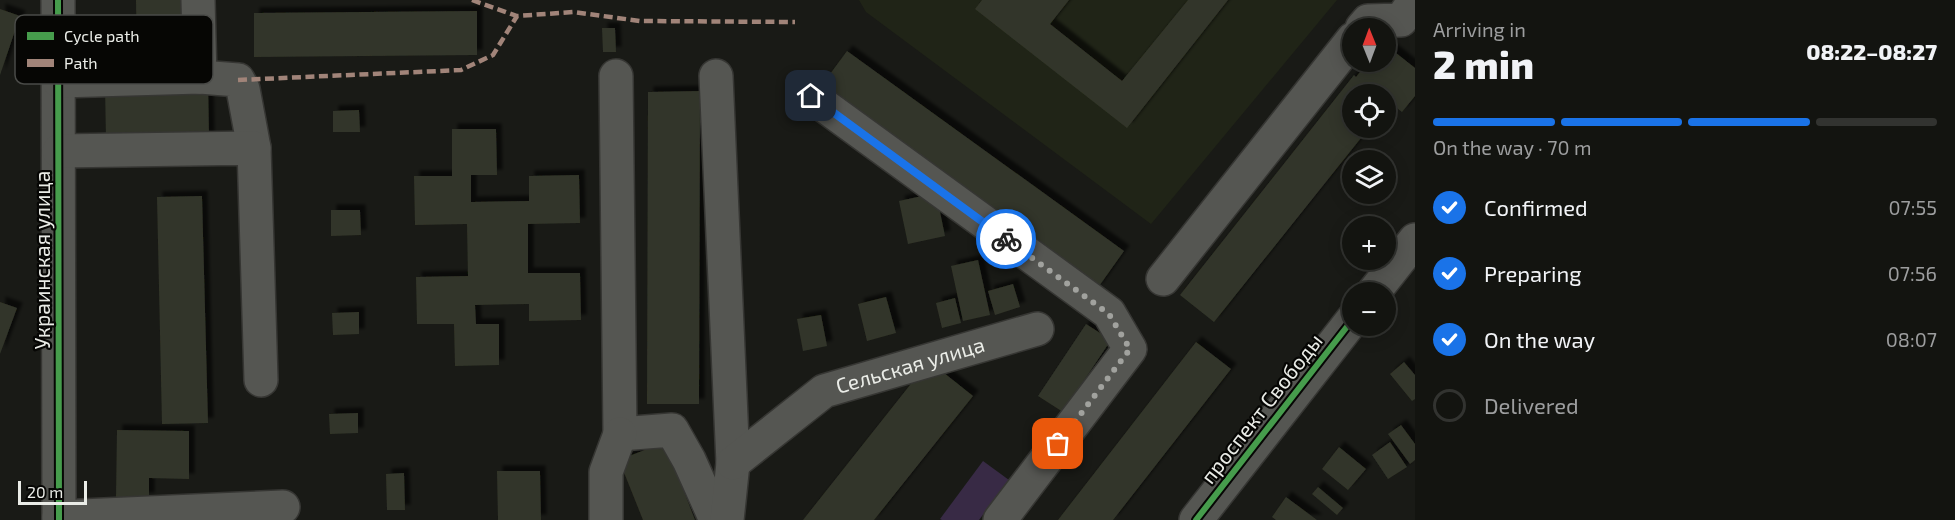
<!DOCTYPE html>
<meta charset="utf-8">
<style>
:root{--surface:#131410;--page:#1c1d19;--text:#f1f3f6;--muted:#9d9e9f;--line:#323330;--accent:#1a73e8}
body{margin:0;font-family:"Exo 2",sans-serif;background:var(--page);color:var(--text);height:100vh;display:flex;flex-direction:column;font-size:22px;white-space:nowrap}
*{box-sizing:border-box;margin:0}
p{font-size:20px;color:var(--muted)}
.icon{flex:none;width:33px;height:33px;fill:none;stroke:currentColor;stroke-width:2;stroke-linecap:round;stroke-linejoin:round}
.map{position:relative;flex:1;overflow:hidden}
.drawer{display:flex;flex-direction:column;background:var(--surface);width:540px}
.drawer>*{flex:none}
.needle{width:39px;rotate:359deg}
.tools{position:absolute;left:1342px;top:18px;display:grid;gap:12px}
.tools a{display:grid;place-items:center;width:54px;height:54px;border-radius:50%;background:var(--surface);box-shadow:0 3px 15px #0003,0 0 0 2px var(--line);font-size:30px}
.scale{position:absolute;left:18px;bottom:15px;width:69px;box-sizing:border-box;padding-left:6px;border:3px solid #eaece7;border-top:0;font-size:16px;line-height:21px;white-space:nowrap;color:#eaece7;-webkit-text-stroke:4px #060604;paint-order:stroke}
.pin{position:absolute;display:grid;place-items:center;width:51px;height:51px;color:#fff;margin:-26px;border-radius:12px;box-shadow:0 3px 9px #0006}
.courier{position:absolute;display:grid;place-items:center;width:60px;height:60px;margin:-30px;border:4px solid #1a73e8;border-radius:50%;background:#fff;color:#222;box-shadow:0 2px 8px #0007}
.head em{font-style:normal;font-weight:800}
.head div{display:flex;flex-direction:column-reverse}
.head{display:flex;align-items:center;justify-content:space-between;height:102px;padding:0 18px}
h1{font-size:39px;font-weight:800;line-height:45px}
.bar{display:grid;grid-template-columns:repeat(4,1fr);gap:9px 6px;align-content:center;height:72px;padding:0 18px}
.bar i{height:8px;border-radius:4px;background:var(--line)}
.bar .current{background:var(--accent)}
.bar p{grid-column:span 4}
ol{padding:0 18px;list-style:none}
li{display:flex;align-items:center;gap:18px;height:66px}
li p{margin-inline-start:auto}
li .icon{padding:6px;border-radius:50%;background:var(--accent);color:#fff;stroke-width:4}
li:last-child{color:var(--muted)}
li i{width:33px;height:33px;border:3px solid var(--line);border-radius:50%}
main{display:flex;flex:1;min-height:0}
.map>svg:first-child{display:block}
</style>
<main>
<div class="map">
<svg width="1415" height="520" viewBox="0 0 1415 520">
<defs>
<filter id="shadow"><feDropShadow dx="5.5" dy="-5.5" stdDeviation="1.5" flood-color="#0009"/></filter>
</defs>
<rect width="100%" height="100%" fill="#191a16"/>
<path fill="#202417" d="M859 0H1337L1151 224 866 12Z"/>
<path fill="#382a45" d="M983 461 1009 480 979 520H942L940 519Z"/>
<path fill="#323529" filter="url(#shadow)" d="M136 0H182L183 62 137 63Z
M982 0H1069L1050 24 1122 81 1188 0H1228L1127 128 975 9Z
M0 9 20 16 0 75Z
M477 11V55L254 57V13Z
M602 28H615L616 52H603Z
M1386 45 1415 68V96L1402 112 1389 102 1386 106V94H1353V128H1369L1214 322 1180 295 1354 75 1356 77 1368 62H1386Z
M847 51 1124 251 1097 289 819 89Z
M208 83 209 137 106 139 105 86Z
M700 91 699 404H647L648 92Z
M359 110 360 132H333V111Z
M452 129H496L497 175H471V202L529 201V176L579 175 580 223 528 224V273H580L581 320 529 321V304L475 305 476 324H499V365L455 366 454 324H417L416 277 468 276 467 224 415 225 414 176H452Z
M936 193 945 236 908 244 899 201Z
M202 196 208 423 162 424 157 197Z
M331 210H360L361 235 331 236Z
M978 260 990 315 963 321 951 266Z
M1013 284 1020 307 995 315 988 291Z
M886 297 896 333 867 341 858 304Z
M955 298 961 323 942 328 936 303Z
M0 302 17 308 0 354Z
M359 312V334L333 335 332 313Z
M821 315 827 346 803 351 797 319Z
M1086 324 1111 340 1063 412 1038 396Z
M1196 342 1231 369 1113 520H1058Z
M929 361 973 396 874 520H803Z
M1404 362 1415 375V399L1412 401 1390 374Z
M358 413V433L330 434 329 414Z
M1401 425 1415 444V460L1410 464 1388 434Z
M117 430 189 431V479L149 478V498H116Z
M665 442 695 520H643L619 460Z
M1390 442 1407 467 1388 479 1372 455Z
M1339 447 1366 469 1348 490 1322 469Z
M497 471H540L541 520H498Z
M404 473 405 510H387L386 474Z
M1318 487 1343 508 1337 515 1312 494Z
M1286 497 1317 520H1276L1272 517Z"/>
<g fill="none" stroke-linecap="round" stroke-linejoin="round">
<defs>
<g id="minor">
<path d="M58 0 59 520"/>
<path d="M198 0 200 77"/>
<path d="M1362 28 1368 21 1401 20 1415 0"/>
<path d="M616 76 620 434 672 430 689 460 716 520"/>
<path d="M716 76 733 463 727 520"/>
<path d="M59 81 200 77 238 80 243 89 254 148"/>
<path d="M811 96 1109 313 1130 349 1000 520"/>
<path d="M59 151 254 148 261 380"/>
<path d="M1163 279 1353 39"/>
<path d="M1374 292 1415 240"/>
<path id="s1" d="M733 463 824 391 1037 329"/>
<path d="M59 517 283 507"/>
<path d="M606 520V472L620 434"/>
<path d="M1196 520 1353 319"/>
</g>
</defs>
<use href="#minor" stroke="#363633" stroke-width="36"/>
<use href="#minor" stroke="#555652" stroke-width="33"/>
<path stroke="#a18479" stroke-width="4.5" stroke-dasharray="9 4.5" stroke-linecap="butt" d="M472 0 517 16
M238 80 461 70 493 55 517 16 573 12 640 21 795 22"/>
<defs>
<path id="cycleway" d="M58 0 59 520
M1196 520 1353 319"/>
</defs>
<use href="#cycleway" stroke="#060604" stroke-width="10"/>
<use href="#cycleway" stroke="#469c4c" stroke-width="6"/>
</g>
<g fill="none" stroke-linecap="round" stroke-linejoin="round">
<path stroke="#a1a29e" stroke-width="6" stroke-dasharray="0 10.8" d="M1006 239 1109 314 1130 349 1058 444"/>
<path stroke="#1a73e8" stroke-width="8" d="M811 96 1006 239"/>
</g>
<g text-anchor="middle" stroke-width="4.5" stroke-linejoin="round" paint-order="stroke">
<g font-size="21" fill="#eaece7" stroke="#060604">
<text transform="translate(43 260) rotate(-90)" y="7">Украинская улица</text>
<text dy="7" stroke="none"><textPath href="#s1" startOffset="206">Сельская улица</textPath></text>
<text transform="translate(1262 409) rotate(-52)" y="7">проспект Свободы</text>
</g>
</g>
<rect x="15" y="15" width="198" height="69" rx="9" fill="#060604" stroke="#4a4b48" stroke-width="1.5"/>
<rect x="27" y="32" width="27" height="8" fill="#469c4c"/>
<rect x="27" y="59" width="27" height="8" fill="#a18479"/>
<g font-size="16" fill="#eaece7">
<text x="64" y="42">Cycle path</text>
<text x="64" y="69">Path</text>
</g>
</svg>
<div class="tools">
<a><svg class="needle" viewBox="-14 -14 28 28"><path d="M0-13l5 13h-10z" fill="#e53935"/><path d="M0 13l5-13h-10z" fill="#9d9e9f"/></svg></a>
<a><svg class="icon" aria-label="locate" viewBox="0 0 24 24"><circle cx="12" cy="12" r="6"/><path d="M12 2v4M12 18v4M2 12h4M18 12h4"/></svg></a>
<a><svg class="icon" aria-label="layers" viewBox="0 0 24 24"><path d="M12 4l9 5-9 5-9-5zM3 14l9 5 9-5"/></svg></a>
<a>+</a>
<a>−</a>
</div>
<div class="scale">20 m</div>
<div class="pin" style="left:1058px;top:444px;background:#ea580c"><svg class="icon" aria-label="bag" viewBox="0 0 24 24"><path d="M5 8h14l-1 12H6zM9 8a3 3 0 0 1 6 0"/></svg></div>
<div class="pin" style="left:811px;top:96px;background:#1f2937"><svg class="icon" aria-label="home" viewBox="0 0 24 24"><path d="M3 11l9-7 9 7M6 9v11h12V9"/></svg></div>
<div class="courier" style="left:1006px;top:239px"><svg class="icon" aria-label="bike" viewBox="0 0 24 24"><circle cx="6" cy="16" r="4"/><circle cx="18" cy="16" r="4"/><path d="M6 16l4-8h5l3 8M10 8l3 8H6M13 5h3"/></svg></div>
</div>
<section class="drawer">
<div class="head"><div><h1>2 min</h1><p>Arriving in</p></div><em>08:22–08:27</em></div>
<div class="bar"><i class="current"></i><i class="current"></i><i class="current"></i><i></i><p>On the way · 70 m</p></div>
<ol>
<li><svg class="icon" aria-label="check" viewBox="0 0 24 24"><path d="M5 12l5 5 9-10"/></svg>Confirmed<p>07:55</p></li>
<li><svg class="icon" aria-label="check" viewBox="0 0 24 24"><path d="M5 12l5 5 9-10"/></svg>Preparing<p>07:56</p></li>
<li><svg class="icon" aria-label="check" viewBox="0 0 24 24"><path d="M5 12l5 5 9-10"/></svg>On the way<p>08:07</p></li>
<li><i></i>Delivered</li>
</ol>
</section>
</main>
